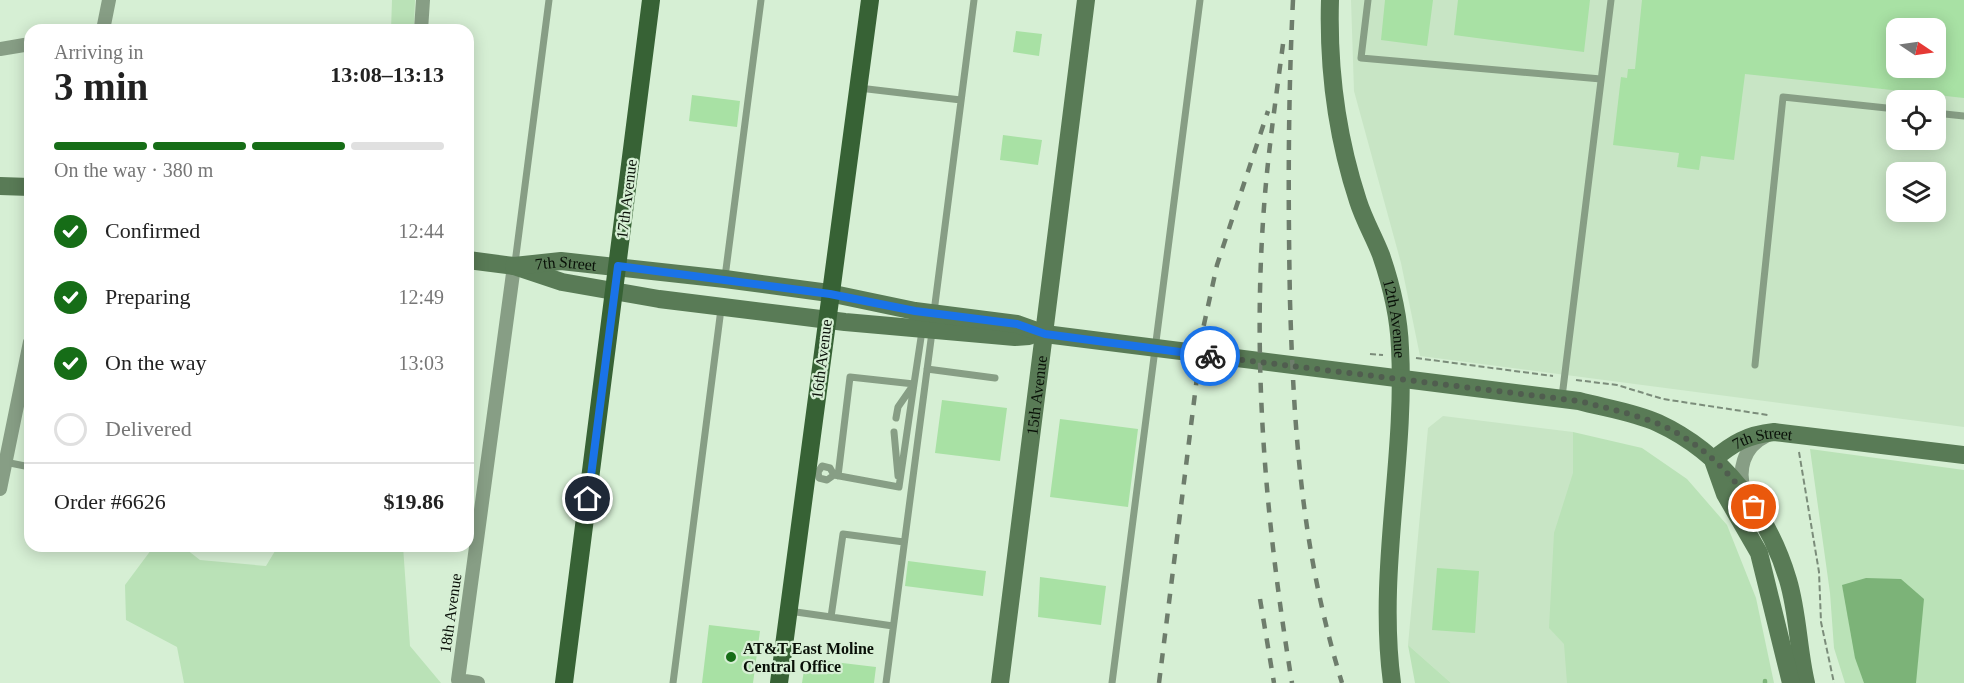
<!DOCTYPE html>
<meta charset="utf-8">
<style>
:root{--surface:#fff;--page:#f2f2f2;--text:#222;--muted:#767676;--line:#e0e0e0;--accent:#166d17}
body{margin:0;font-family:Georgia,serif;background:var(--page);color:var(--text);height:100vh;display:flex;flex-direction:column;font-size:22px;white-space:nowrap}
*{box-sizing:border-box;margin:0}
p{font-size:20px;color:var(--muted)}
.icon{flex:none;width:33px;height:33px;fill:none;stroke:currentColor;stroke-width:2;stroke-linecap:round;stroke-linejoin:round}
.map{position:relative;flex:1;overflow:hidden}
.details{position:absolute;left:24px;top:24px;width:450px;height:528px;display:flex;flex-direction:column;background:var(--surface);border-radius:18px;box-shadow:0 3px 15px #0003}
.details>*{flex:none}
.needle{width:39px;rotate:103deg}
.tools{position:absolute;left:1886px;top:18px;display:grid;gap:12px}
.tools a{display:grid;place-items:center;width:60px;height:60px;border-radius:12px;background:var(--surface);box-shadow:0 3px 15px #0003;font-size:30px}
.pin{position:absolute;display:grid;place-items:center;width:51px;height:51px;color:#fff;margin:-26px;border:3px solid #fff;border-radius:50%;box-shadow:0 2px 6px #0007}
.courier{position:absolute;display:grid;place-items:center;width:60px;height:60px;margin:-30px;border:4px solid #1a73e8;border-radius:50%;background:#fff;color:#222;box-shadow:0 2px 8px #0007}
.summary em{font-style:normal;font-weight:700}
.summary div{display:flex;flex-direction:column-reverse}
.summary{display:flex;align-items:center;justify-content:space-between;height:102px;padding:0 30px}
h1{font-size:39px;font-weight:700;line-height:45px}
.bar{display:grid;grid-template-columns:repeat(4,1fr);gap:9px 6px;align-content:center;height:72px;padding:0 30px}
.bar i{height:8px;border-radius:4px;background:var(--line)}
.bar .active{background:var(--accent)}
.bar p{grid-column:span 4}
.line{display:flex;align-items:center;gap:15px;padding:0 30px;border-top:2px solid var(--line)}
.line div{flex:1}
ol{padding:0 30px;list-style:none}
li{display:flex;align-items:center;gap:18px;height:66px}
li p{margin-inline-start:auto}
li .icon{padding:6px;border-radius:50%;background:var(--accent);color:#fff;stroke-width:4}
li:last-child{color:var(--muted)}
li i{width:33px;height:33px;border:3px solid var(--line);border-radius:50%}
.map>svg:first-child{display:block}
</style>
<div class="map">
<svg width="1964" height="683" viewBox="0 0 1964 683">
<rect width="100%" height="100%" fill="#d6efd4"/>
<path fill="#c8e5c5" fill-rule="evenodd" d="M1351 0H1964V427L1420 356 1401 263 1354 91ZM1896 28H1935V68H1896ZM1896 100H1935V140H1896ZM1896 172H1935V212H1896Z
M1443 416 1573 432 1577 683H1451L1408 645 1428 428Z"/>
<path fill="#bae2b7" d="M392 0H415L414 30H391Z
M1573 432 1642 448 1687 479 1727 525 1756 598 1774 683H1567L1564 644 1549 628 1554 533 1573 473Z
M1810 449 1964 470V683H1845L1834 648 1830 593Z
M154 546H182L200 560 266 566 278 546H403L410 646 441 683H184L177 647 126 620 125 585Z
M1408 645 1451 683H1415Z"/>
<path fill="#7cb378" d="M1866 578 1901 579 1924 599 1916 683H1864L1855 658 1842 585Z"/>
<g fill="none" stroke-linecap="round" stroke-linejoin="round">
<path stroke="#7cb378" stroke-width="4.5" d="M1765 681V683"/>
</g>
<path fill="#a8e1a4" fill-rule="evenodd" d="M1385 0H1433L1427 46 1381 40Z
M1458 0H1590L1584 52 1454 35Z
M1642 0H1964V98L1745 74 1734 160 1701 156 1699 170 1677 167 1679 153 1613 145 1621 77 1627 78 1628 69H1635ZM1896 28H1935V68H1896Z
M1016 31 1042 34 1039 56 1013 52Z
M692 95 740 101 737 127 689 121Z
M1003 135 1042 140 1038 165 1000 160Z
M942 400 1007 408 1000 461 935 453Z
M1060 419 1138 429 1128 507 1050 497Z
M908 561 986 571 983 596 905 586Z
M1437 568 1479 571 1475 633 1432 630Z
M1040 577 1106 586 1101 625 1038 617Z
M709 625 760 631 753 683H702Z
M817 660 876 667 874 683H802L804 670 816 672Z"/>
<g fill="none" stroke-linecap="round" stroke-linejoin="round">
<path stroke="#7b8c7a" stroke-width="2" stroke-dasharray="6 3" stroke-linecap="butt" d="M1370 354 1383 355
M1416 358 1553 376
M1576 380 1617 385 1663 399 1768 415
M1799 452 1819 572 1821 622 1834 683"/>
<path stroke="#879e85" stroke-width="7" d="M1368 0 1361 58 1601 79
M859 88 961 100
M1935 113 1964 116
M515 263 549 0
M725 277 761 0
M934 312 974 0
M1755 365 1783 97 1896 109
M927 369 995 378
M1562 397 1611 0
M896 418 898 407 914 384 922 331
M894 432 898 476
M5 462 30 467
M807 470 818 472 819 478 827 480 834 475 899 487 914 384 850 377 838 476
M818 472 822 466 830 468 834 475
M789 611 831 617
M893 626 831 617 843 534 904 542
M673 683 721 309
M886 683 932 332
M1112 683 1200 0"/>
<path stroke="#879e85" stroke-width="14" d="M103 30 109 0
M421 30 423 0
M0 49 30 44
M0 489 30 342
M1745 493C1737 471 1743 447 1766 436
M478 683 458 680 514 266"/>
<g stroke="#597b56" stroke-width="18">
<path id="s1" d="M1330 0C1328 68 1337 137 1358 201 1364 220 1374 237 1381 255 1391 284 1399 319 1400 348 1406 460 1377 571 1392 683"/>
<path d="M0 186 30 187"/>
<path d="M468 260 514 266 562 282 659 299 845 322 1015 337 1029 336"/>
<path id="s2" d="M514 266 561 261 725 279 829 293 915 311 1017 324 1045 334 1579 401C1605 408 1634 412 1658 423 1723 453 1768 513 1788 580 1798 613 1798 649 1806 683"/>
<path id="s3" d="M1713 460C1733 443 1747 435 1774 432L1964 455"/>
<path d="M1714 463 1725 494 1759 553 1791 683"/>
<path id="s4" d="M1000 683 1086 0"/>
</g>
<path stroke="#376235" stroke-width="18" d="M564 683 651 0
M779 683 870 0"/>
<path stroke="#6e7d6c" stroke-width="4.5" stroke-dasharray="10 10" stroke-linecap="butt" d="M1293 0C1288 100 1288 200 1290 301 1294 436 1302 552 1342 683
M1283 44C1276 98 1268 152 1264 207 1252 367 1266 525 1292 683
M1260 599 1274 683
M1159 683 1203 329 1217 265 1268 111"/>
</g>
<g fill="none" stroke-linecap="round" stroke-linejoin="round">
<path stroke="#505d4f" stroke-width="6" stroke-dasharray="0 10.8" d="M1210 356 1579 401C1605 408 1631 413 1656 423 1695 438 1731 472 1754 507"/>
<path stroke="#1a73e8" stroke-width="8" d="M588 499 618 266 830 294 915 311 1017 324 1045 334 1210 356"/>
</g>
<circle fill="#166d17" stroke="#d6efd4" stroke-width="2" cx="731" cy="657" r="6"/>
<g text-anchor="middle" stroke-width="4.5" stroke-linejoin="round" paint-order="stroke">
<g font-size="16" fill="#080f07" stroke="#d6efd4">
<text transform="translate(626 199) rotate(-83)" y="6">17th Avenue</text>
<text dy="6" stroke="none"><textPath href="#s2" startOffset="52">7th Street</textPath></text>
<text dy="6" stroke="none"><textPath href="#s1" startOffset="328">12th Avenue</textPath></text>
<text transform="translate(821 359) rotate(-83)" y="6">16th Avenue</text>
<text dy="6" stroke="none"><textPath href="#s4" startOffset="290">15th Avenue</textPath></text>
<text dy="6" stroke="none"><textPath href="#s3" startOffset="56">7th Street</textPath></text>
<text transform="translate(450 613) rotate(-82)" y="6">18th Avenue</text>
</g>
<g font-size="16" font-weight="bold" fill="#080f07" stroke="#d6efd4" text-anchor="start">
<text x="743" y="654">AT&amp;T East Moline<tspan x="743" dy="18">Central Office</tspan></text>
</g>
</g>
</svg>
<div class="tools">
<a><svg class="needle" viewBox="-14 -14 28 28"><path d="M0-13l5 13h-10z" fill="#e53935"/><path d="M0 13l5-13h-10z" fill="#767676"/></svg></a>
<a><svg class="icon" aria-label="locate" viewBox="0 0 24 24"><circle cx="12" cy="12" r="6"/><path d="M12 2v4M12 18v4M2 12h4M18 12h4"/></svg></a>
<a><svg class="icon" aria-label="layers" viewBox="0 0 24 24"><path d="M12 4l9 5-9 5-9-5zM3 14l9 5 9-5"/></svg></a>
</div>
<div class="pin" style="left:1754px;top:507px;background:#ea580c"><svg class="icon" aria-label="bag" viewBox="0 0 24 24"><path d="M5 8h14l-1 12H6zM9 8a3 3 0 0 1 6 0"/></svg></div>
<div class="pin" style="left:588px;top:499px;background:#1f2937"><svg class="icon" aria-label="home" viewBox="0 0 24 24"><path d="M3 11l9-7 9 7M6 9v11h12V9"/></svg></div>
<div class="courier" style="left:1210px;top:356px"><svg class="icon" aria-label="bike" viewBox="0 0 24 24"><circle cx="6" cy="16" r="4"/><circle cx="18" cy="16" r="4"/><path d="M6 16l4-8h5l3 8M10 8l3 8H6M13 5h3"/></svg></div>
<section class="details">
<div class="summary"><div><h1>3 min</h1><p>Arriving in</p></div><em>13:08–13:13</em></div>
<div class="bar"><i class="active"></i><i class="active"></i><i class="active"></i><i></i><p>On the way · 380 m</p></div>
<ol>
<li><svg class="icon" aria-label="check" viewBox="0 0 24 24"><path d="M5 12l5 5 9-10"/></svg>Confirmed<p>12:44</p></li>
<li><svg class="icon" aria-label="check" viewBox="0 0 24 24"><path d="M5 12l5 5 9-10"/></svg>Preparing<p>12:49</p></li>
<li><svg class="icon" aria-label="check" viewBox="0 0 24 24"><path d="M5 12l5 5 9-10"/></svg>On the way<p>13:03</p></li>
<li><i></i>Delivered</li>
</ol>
<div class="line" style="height:78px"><div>Order #6626</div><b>$19.86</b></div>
</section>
</div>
